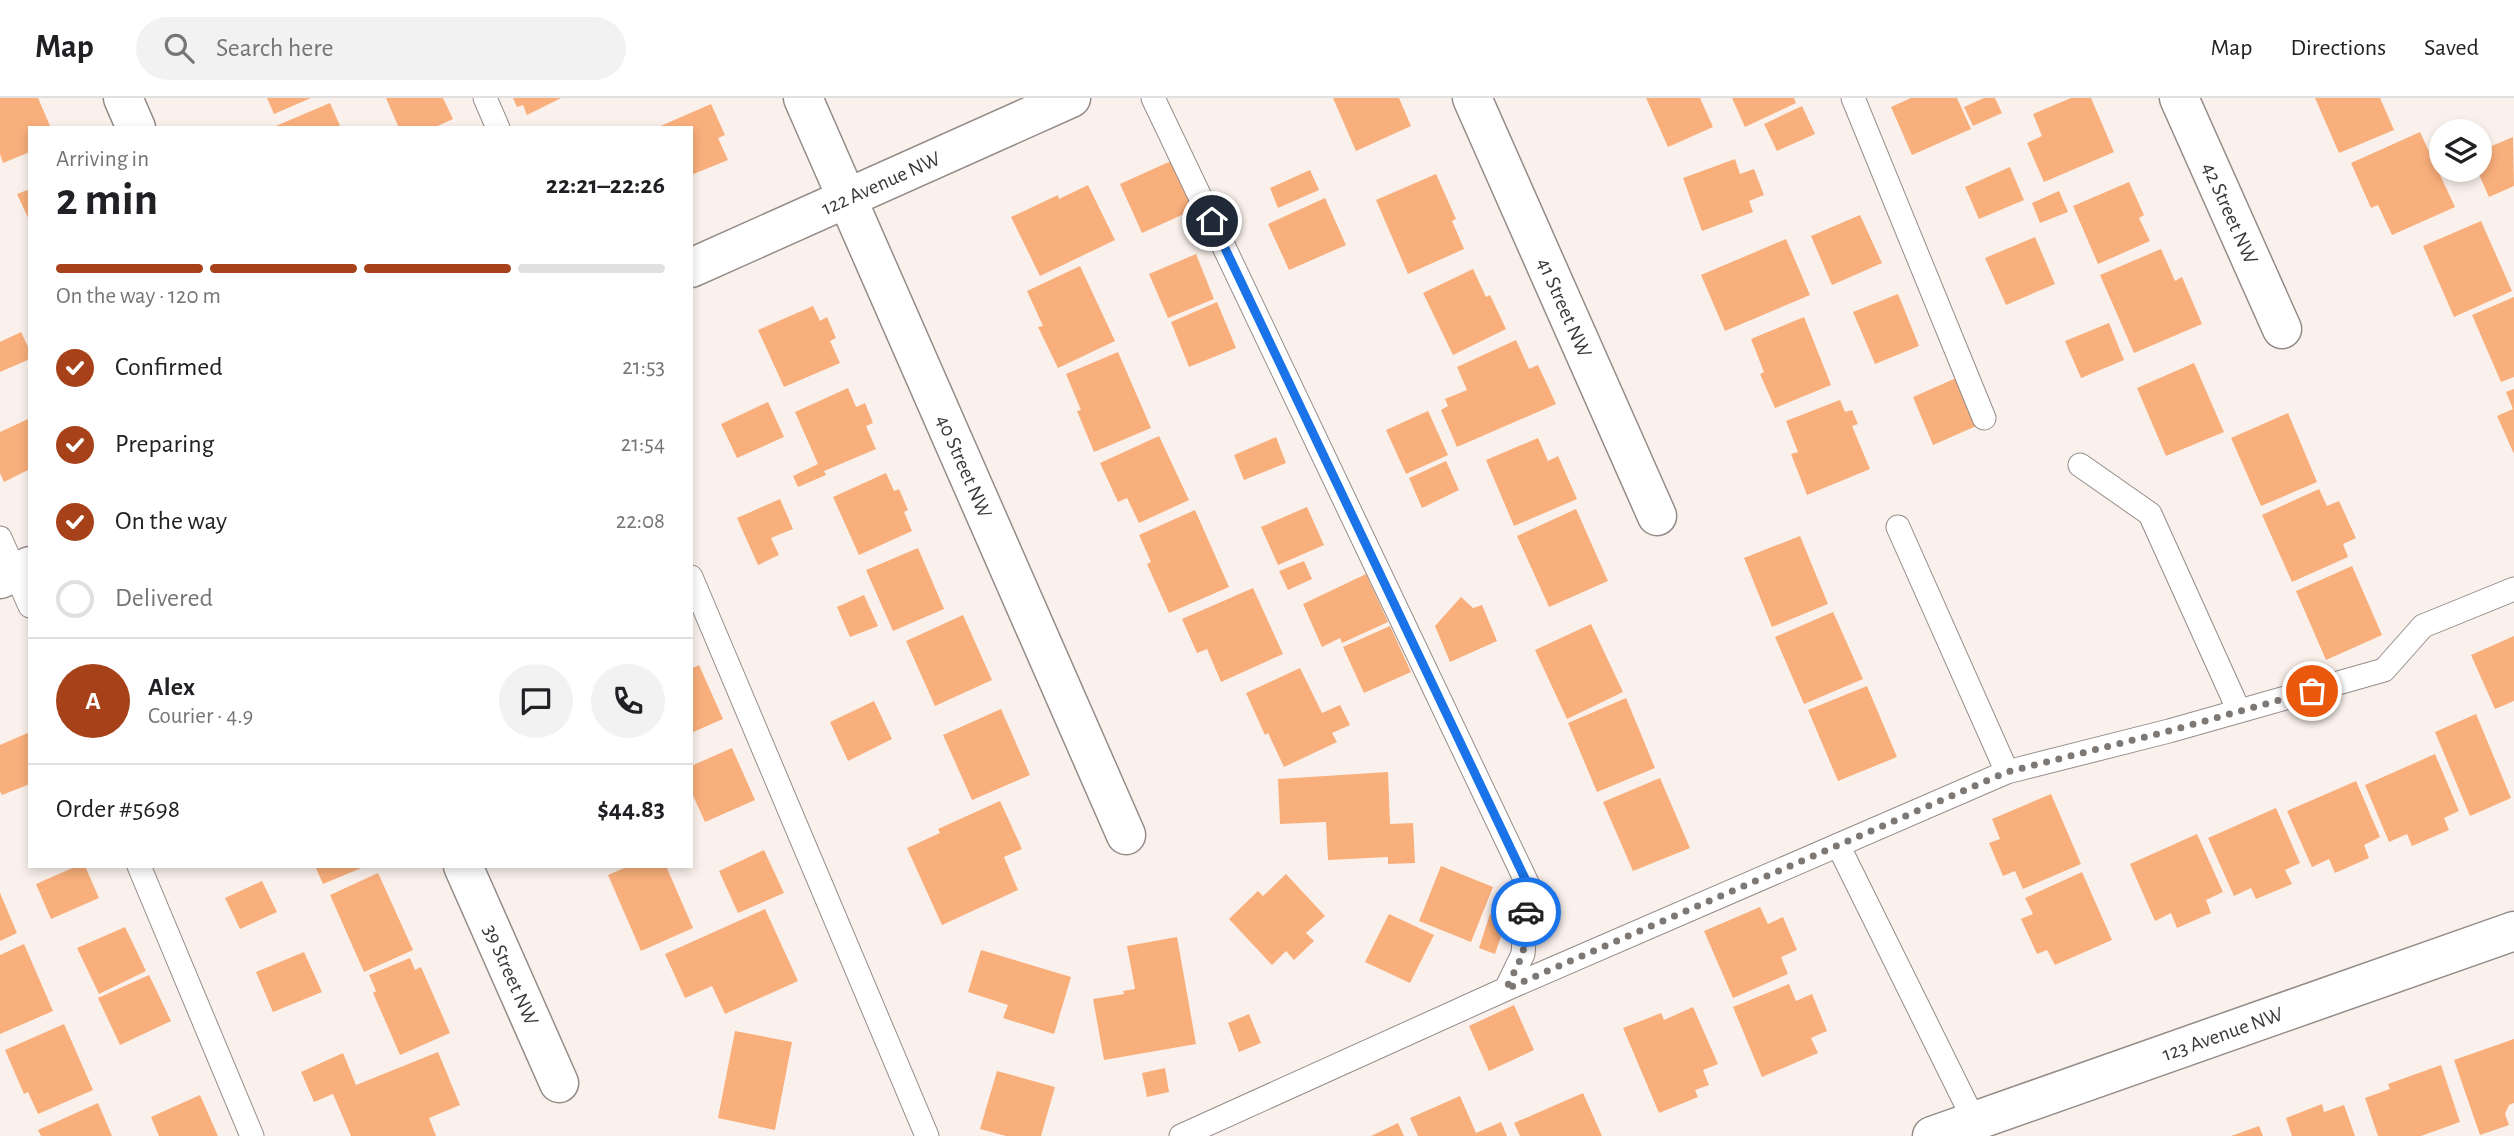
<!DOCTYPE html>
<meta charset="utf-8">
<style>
:root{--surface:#fff;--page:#f2f2f2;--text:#202124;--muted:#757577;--line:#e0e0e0;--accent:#a74119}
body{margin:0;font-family:"Alegreya Sans",sans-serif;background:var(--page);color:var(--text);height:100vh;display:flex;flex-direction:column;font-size:26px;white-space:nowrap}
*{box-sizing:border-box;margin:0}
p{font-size:23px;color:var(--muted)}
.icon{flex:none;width:38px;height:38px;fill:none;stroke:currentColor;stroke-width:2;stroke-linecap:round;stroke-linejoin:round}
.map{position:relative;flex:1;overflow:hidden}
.side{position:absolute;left:28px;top:28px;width:665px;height:742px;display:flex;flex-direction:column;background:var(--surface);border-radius:0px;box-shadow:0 4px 10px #0003}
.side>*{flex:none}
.tools{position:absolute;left:2429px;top:21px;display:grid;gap:14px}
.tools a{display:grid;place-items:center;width:63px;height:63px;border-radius:50%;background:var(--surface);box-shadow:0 4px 10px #0003;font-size:35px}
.pin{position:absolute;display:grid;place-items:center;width:60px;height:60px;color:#fff;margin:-30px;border:4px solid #fff;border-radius:50%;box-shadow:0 2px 7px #0007}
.courier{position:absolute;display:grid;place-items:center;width:70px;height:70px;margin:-35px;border:5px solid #1a73e8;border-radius:50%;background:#fff;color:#222;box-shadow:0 2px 9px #0007}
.summary em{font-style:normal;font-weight:700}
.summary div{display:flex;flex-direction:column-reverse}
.summary{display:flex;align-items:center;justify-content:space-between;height:119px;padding:0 28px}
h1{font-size:46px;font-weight:700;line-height:52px}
.bar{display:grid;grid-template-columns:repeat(4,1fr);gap:10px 7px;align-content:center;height:84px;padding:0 28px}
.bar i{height:9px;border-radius:5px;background:var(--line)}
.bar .active{background:var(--accent)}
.bar p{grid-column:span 4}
.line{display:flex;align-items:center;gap:18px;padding:0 28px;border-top:2px solid var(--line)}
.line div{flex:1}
.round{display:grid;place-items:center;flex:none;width:74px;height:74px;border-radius:37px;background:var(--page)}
ol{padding:0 28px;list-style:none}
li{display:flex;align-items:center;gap:21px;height:77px}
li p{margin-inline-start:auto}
li .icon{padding:7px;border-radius:50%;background:var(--accent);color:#fff;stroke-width:4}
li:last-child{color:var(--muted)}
li i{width:38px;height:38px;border:4px solid var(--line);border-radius:50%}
header{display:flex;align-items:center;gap:42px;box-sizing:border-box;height:98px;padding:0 35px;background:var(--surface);border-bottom:2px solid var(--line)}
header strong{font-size:33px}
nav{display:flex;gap:38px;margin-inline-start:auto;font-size:24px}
.search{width:490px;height:63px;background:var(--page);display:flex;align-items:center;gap:18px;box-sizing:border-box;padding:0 24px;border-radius:38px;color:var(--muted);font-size:26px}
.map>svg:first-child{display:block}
</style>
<header>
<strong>Map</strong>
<div class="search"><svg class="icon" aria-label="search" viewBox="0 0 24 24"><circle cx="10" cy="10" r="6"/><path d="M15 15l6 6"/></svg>Search here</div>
<nav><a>Map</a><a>Directions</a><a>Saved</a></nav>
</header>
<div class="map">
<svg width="2514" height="1038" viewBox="0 0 2514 1038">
<rect width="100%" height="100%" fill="#fbf1ec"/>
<path fill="#f9af7c" d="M0 0H38L51 30H30V54L3 65 0 56Z
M267 0H311L274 16Z
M386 0H443L453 21 433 30H399Z
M513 0H561L527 17 523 7 517 9Z
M1333 0H1399L1411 28 1356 53Z
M1646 0H1700L1713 29 1668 49Z
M1732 0H1794L1796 5 1745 29Z
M1911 0H1957L1971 31 1912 57 1891 9Z
M1984 0H1995L2002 15 1973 28 1964 9Z
M2071 0H2091L2114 54 2044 84 2027 45 2042 38 2033 16Z
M2315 0H2380L2394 32 2339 55Z
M330 5 341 30H271Z
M711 6 725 37 718 40 728 62 691 77V30H656Z
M1802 8 1815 36 1777 53 1764 26Z
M2420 34 2455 109 2392 137 2378 107 2371 110 2351 65Z
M2513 39 2514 88 2489 99 2477 72H2480V53Z
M1735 61 1740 76 1754 71 1764 97 1749 103 1753 114 1702 133 1683 80Z
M1171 63 1193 112 1142 135 1120 86Z
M2010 69 2024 102 1979 121 1965 89Z
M1310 72 1319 92 1278 110 1270 90Z
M1436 76 1456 121 1452 123 1464 151 1408 176 1376 102Z
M2129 84 2144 117 2139 120 2150 143 2098 166 2073 108Z
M1088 87 1115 142 1040 178 1011 119 1058 97 1059 101Z
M30 91V124L17 96Z
M2059 93 2068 114 2040 125 2032 105Z
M1325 100 1346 147 1289 172 1268 126Z
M1860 117 1882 165 1832 187 1811 138Z
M2481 123 2512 193 2454 219 2423 148Z
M2035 139 2055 186 2006 207 1985 160Z
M1786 141 1810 197 1725 233 1701 177Z
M2161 151 2175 183 2182 179 2202 226 2134 255 2100 177Z
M1196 156 1214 201 1168 220 1149 176Z
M1080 168 1115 243 1058 270 1038 229 1043 228 1027 193Z
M1473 171 1486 199 1490 197 1506 231 1453 257 1423 195Z
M1898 196 1919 248 1875 266 1853 214Z
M2514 199V279L2501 284 2472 217Z
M1217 204 1236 250 1189 269 1171 224Z
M813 208 820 223 827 219 836 240 830 243 840 265 784 289 758 232Z
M1804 219 1831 287 1775 310 1760 276 1764 274 1751 241Z
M2109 225 2124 262 2081 280 2065 243Z
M21 234 30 253V261L0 274V244Z
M1516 242 1529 271 1538 267 1556 306 1457 349 1441 312 1448 308 1445 301 1467 292 1457 269Z
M1118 254 1151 330 1094 354 1077 313 1081 312 1066 276Z
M2194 265 2224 334 2166 358 2137 290Z
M1963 277 1983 325 1933 347 1913 299Z
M848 290 856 309 865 305 873 325 866 328 876 351 824 373 826 377 798 389 793 378 818 366 795 314Z
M2514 291V356L2497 318 2513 311 2506 294Z
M1840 302 1845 314 1852 312 1858 326 1852 328 1870 371 1807 397 1791 356 1798 354 1786 323Z
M768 304 784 339 737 360 721 326Z
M1428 313 1448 357 1406 376 1386 332Z
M2288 315 2317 384 2261 408 2231 340Z
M28 321 30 371 4 384 0 375V334Z
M1159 338 1189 402 1139 425 1127 400 1118 404 1100 365Z
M1276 339 1286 365 1244 382 1234 357Z
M1538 340 1548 363 1558 358 1577 401 1514 428 1486 362Z
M1446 363 1459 392 1422 410 1409 380Z
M886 375 894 393 899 391 908 412 904 414 912 433 859 457 833 399Z
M2319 391 2327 408 2339 403 2356 440 2343 446 2348 459 2292 484 2262 417Z
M780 401 793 431 771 440 779 457 758 467 737 420Z
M1307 409 1324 447 1278 467 1261 429Z
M1576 411 1608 483 1549 509 1517 438Z
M1195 412 1229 489 1169 515 1147 466 1151 464 1139 437Z
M1800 438 1828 506 1772 529 1744 460Z
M918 450 944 511 893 533 866 472Z
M1304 463 1312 481 1288 492 1279 473Z
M2352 468 2382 537 2326 562 2296 493Z
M1366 476 1388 524 1342 545 1340 540 1322 549 1303 506Z
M1253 490 1283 556 1221 584 1207 551 1197 555 1182 521Z
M864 497 878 528 850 539 837 509Z
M1461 499 1473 510 1482 507 1497 543 1450 564 1435 528Z
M1833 514 1863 581 1804 606 1775 539Z
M963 517 992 582 935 608 906 543Z
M1591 526 1623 594 1567 621 1535 552Z
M1390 528 1411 574 1364 595 1343 549Z
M2514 538V603L2495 611 2471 557Z
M699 567 723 621 691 635V571Z
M1300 570 1322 615 1340 607 1350 627 1332 635 1337 644 1284 669 1268 635 1265 637 1246 595Z
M1867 588 1897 659 1838 683 1808 612Z
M1626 600 1655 670 1597 694 1568 625Z
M874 603 892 641 848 663 830 624Z
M1001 611 1030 677 972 702 943 637Z
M2476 616 2511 700 2470 718 2435 634Z
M30 634V686L2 697 0 693V647Z
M732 650 755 702 705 724 691 693V668Z
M2435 656 2459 713 2444 720 2449 732 2412 748 2407 736 2389 744 2365 687Z
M1388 674 1390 726 1413 725 1415 765 1388 766V759L1328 762 1326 724 1280 726 1278 681Z
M1660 680 1690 750 1633 773 1603 704Z
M2356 683 2380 739 2364 747 2369 760 2335 775 2329 761 2312 769 2287 713Z
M2051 696 2081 766 2023 791 2015 773 2003 778 1989 745 2000 741 1992 721Z
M1000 703 1022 751 1004 759 1018 792 942 827 907 750 940 735 938 731Z
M2276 710 2300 765 2285 772 2292 786 2256 801 2251 790 2234 798 2208 740Z
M2197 736 2223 794 2206 802 2211 815 2177 830 2171 815 2155 823 2130 766Z
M764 752 784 795 738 815 719 773Z
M77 768H85L99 800 51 821 36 786Z
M315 768H366L323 786Z
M629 768H666L693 830 641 853 608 777Z
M1441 768 1493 789 1471 844 1419 823Z
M2082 774 2112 842 2055 867 2047 852 2037 856 2021 821 2033 816 2025 800Z
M378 775 413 852 364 874 330 797Z
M1286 776 1325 818 1306 835 1314 843 1294 862 1286 853 1272 867 1229 821 1258 793 1263 798Z
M262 783 277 814 240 831 225 800Z
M0 795 17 835 0 843Z
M1760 809 1768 826 1783 819 1797 852 1781 859 1788 876 1733 900 1704 833Z
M765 811 798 883 725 916 712 888 685 900 665 856Z
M1389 816 1434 837 1410 885 1365 864Z
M1490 816 1507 821 1495 856 1479 850Z
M125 829 146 873 99 896 77 850Z
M1177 839 1196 946 1104 962 1093 901 1124 896 1123 893 1135 891 1127 848Z
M24 846 53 913 0 936V857Z
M981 852 1071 879 1054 936 1003 920 1008 907 968 894Z
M304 854 322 894 273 914 256 874Z
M410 860 415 872 421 869 450 935 400 957 373 895 376 893 369 877Z
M149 877 171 923 120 947 98 900Z
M1789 886 1796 903 1812 896 1827 933 1811 940 1818 955 1762 979 1733 909Z
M1514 907 1534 952 1489 973 1469 928Z
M1693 909 1718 966 1703 972 1709 987 1695 992 1698 999 1659 1015 1623 930 1661 915 1664 922Z
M1249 916 1261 945 1239 954 1228 925Z
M64 926 93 992 38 1016 28 994 24 996 5 952Z
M735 933 792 944 775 1032 718 1020Z
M2514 941V1005L2509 1007 2505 1016 2509 1027 2480 1037 2454 962Z
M438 954 460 1007 429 1020 436 1038H351L333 996 314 1004 301 974 343 955 356 987Z
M2441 967 2460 1024 2421 1038H2378L2365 1000 2390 991 2388 986Z
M1165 970 1169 994 1147 999 1142 975Z
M997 973 1055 989 1041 1038H1006L980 1031Z
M1583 995 1602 1038H1520L1514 1025Z
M200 997 218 1038H159L151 1019Z
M1460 998 1476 1035 1501 1024 1507 1038H1418L1410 1020Z
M98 1005 112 1038H41L38 1032Z
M2322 1006 2324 1014 2344 1007 2355 1038H2292L2286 1020Z
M1398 1025 1404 1038H1371Z
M2259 1028 2263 1038H2231Z"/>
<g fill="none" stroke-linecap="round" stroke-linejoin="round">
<defs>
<path id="lane" d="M485 0 498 30
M1153 0 1528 787 1523 856 1506 891 1181 1038
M1853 0 1984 320
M2080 367 2150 416 2239 613
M1898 429 2007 674
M0 440 30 508
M691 479 927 1038
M1838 747 1974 1022
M139 768 252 1038
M1506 891 2007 674 2169 633 2384 572 2423 528 2514 491"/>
<g id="street">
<path d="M123 0 136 30"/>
<path id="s1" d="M803 0 1126 737"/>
<path id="s2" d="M1472 0 1657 418"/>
<path id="s3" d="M2179 0 2282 231"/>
<path id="s4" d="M691 170 1071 0"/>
<path d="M0 481 30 468"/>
<path id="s5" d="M463 768 559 985"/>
<path id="s6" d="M1932 1038 2514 833"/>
</g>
</defs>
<use href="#lane" stroke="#958c88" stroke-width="25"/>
<use href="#street" stroke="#958c88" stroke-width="41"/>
<use href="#lane" stroke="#fff" stroke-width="23"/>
<use href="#street" stroke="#fff" stroke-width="38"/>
</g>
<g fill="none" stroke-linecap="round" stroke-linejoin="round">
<path stroke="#7e7875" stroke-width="7" stroke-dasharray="0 12.6" d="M1526 814 1523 856 1506 891 2007 674 2169 633 2312 593"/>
<path stroke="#1a73e8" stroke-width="9" d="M1212 123 1528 787 1526 814"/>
</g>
<g text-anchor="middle" stroke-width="7" stroke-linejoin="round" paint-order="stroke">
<g font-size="21" fill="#3a3735" stroke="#fff">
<text dy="7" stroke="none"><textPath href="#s4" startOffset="208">122 Avenue NW</textPath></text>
<text dy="7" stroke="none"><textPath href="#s3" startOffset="126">42 Street NW</textPath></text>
<text dy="7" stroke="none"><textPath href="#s2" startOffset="229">41 Street NW</textPath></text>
<text dy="7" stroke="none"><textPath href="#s1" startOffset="402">40 Street NW</textPath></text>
<text dy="7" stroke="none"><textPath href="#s5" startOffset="119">39 Street NW</textPath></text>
<text dy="7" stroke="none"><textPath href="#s6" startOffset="308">123 Avenue NW</textPath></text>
</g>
</g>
</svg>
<div class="tools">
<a><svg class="icon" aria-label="layers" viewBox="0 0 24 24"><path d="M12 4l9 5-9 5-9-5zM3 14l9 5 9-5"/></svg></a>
</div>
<div class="pin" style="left:2312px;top:593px;background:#ea580c"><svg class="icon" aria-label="bag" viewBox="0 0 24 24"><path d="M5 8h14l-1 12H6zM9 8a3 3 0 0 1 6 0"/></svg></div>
<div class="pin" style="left:1212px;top:123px;background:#1f2937"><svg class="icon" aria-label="home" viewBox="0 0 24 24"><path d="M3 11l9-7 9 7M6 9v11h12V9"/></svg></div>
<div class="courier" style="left:1526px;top:814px"><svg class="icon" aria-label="car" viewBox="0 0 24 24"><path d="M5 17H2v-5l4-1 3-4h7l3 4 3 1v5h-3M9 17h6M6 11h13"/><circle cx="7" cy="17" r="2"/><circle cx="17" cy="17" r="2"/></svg></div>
<section class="side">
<div class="summary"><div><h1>2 min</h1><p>Arriving in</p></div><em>22:21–22:26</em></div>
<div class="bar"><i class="active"></i><i class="active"></i><i class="active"></i><i></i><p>On the way · 120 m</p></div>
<ol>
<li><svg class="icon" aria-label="check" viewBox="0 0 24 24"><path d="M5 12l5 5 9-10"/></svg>Confirmed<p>21:53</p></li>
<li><svg class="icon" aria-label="check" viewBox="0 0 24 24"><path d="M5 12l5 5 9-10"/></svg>Preparing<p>21:54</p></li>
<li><svg class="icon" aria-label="check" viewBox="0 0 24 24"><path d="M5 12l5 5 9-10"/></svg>On the way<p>22:08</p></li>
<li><i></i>Delivered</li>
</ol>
<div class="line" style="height:126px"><b class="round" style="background:var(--accent);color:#fff">A</b><div><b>Alex</b><p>Courier · 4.9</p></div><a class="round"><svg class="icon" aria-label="chat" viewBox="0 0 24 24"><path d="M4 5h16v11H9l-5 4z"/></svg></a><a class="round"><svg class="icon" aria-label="phone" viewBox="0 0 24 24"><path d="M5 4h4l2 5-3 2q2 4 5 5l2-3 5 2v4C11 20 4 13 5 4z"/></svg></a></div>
<div class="line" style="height:91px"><div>Order #5698</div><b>$44.83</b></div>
</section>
</div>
